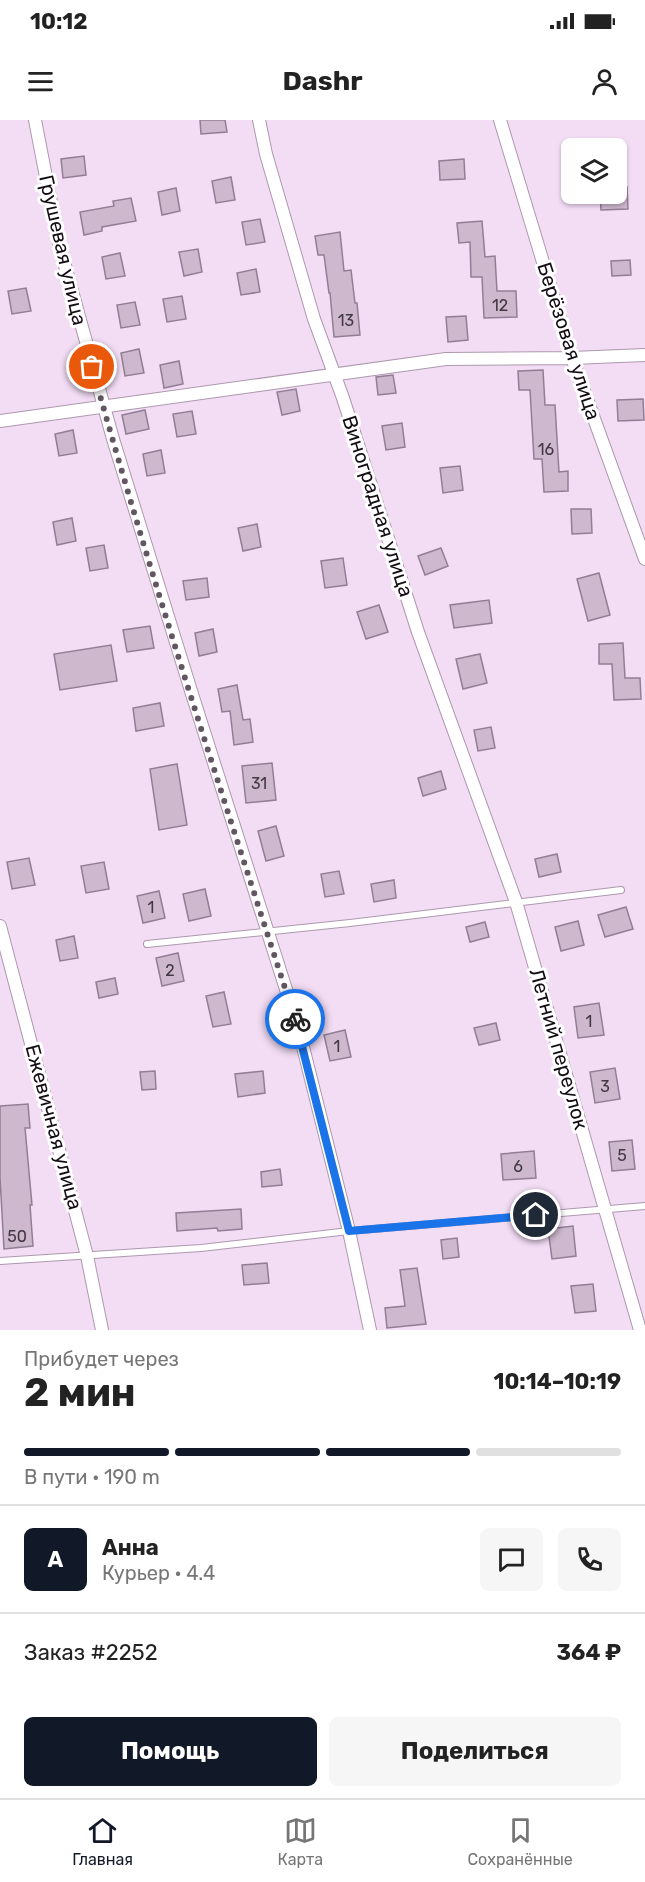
<!DOCTYPE html>
<html lang="ru">
<meta charset="utf-8">
<style>
:root{--surface:#fff;--page:#f6f6f6;--text:#222;--muted:#767676;--line:#e0e0e0;--accent:#111827}
body{margin:0;font-family:Rubik,sans-serif;background:var(--page);color:var(--text);height:100vh;display:flex;flex-direction:column;font-size:22px;white-space:nowrap}
*{box-sizing:border-box;margin:0}
p{font-size:20px;color:var(--muted)}
.icon{flex:none;width:33px;height:33px;fill:none;stroke:currentColor;stroke-width:2;stroke-linecap:round;stroke-linejoin:round}
.map{position:relative;height:1210px;overflow:hidden}
.panel{display:flex;flex-direction:column;background:var(--surface);flex:1}
.panel>*{flex:none}
.fabs{position:absolute;left:561px;top:18px;display:grid;gap:12px}
.fabs a{display:grid;place-items:center;width:66px;height:66px;border-radius:9px;background:var(--surface);box-shadow:0 2px 4px #0004;font-size:30px}
.pin{position:absolute;display:grid;place-items:center;width:51px;height:51px;color:#fff;margin:-26px;border:3px solid #fff;border-radius:50%;box-shadow:0 2px 6px #0007}
.courier{position:absolute;display:grid;place-items:center;width:60px;height:60px;margin:-30px;border:4px solid #1a73e8;border-radius:50%;background:#fff;color:#222;box-shadow:0 2px 8px #0007}
.headline em{font-style:normal;font-weight:700}
.headline div{display:flex;flex-direction:column-reverse}
.headline{display:flex;align-items:center;justify-content:space-between;height:102px;padding:0 24px}
h1{font-size:39px;font-weight:700;line-height:45px}
.bar{display:grid;grid-template-columns:repeat(4,1fr);gap:9px 6px;align-content:center;height:72px;padding:0 24px}
.bar i{height:8px;border-radius:4px;background:var(--line)}
.bar .selected{background:var(--accent)}
.bar p{grid-column:span 4}
.line{display:flex;align-items:center;gap:15px;padding:0 24px;border-top:2px solid var(--line)}
.line div{flex:1}
.round{display:grid;place-items:center;flex:none;width:63px;height:63px;border-radius:9px;background:var(--page)}
.action{display:flex;gap:12px;margin-top:auto;padding:12px 24px}
.action a{flex:1;height:69px;border-radius:9px;background:var(--accent);color:#fff;font-size:24px;font-weight:700;line-height:69px;text-align:center}
.action a+a{background:var(--page);color:var(--text)}
.status{display:flex;justify-content:space-between;align-items:center;height:42px;padding:0 30px;background:var(--surface);direction:ltr}
.status svg{height:16px;fill:currentColor}
header{display:flex;justify-content:space-between;align-items:center;height:78px;padding:0 24px;background:var(--surface);font-size:27px;font-weight:700}
.tab-bar{display:flex;justify-content:space-around;align-items:center;height:84px;border-top:2px solid var(--line);background:var(--surface);font-size:16px;color:var(--muted)}
.tab-bar a{display:grid;justify-items:center;gap:3px}
.tab-bar .selected{color:var(--accent)}
.map>svg:first-child{display:block}
</style>
<div class="status"><b>10:12</b><svg viewBox="0 0 49 12"><path d="M0 12V9h3v3zM5 12V6h3v6zM10 12V3h3v9zM15 12V0h3v12zM26 1h20v11H26zM47 4h2v5h-2z"/></svg></div>
<header><svg class="icon" aria-label="menu" viewBox="0 0 24 24"><path d="M4 6h16M4 12h16M4 18h16"/></svg>Dashr<svg class="icon" aria-label="person" viewBox="0 0 24 24"><circle cx="12" cy="8" r="4"/><path d="M4 21q1-7 8-7t8 7"/></svg></header>
<div class="map">
<svg width="645" height="1210" viewBox="0 0 645 1210">
<rect width="100%" height="100%" fill="#f3ddf5"/>
<path fill="#cdb8ce" stroke="#927e94" stroke-width="1.5" d="M200 0H225L227 12 201 14Z
M84 36 86 55 63 58 61 39Z
M464 39 465 59 440 60 439 41Z
M231 57 235 80 216 83 212 61Z
M627 67 628 89 601 90 600 74H616V68Z
M176 68 180 91 162 95 158 72Z
M131 78 136 101 102 107V111L84 115 80 92 114 86 113 81Z
M260 99 265 122 246 125 242 102Z
M482 101 485 137 495 136 497 171H516L517 197 484 198 482 157H471L470 122 459 123 457 103Z
M340 112 344 151 351 150 355 183H357L360 215 334 217 330 173H329L324 135H318L315 116Z
M198 129 202 152 184 156 179 132Z
M120 133 125 156 106 159 102 137Z
M630 140 631 155 612 156 611 141Z
M256 149 260 172 241 175 237 153Z
M26 168 31 191 12 194 8 171Z
M182 176 186 199 167 202 163 179Z
M135 182 140 205 121 208 117 185Z
M466 196 468 220 448 222 446 197Z
M139 229 144 253 125 256 121 233Z
M179 241 183 264 164 268 160 245Z
M543 250 545 285H555L559 352 568 351V371L544 372 542 339H534L530 270H519L518 251Z
M393 255 396 273 378 275 376 257Z
M296 269 300 291 282 295 277 272Z
M643 279 644 300 618 301 617 280Z
M145 290 149 309 126 314 122 295Z
M192 291 196 314 177 317 173 294Z
M402 303 405 327 386 330 382 306Z
M73 310 77 333 59 336 55 314Z
M161 330 165 353 147 356 143 334Z
M460 346 463 370 443 373 440 348Z
M571 389H591L592 413 572 414Z
M72 398 76 421 57 425 53 402Z
M257 404 261 427 243 431 238 408Z
M104 425 108 448 90 451 86 428Z
M441 428 448 446 425 455 418 436Z
M343 438 347 465 325 468 321 441Z
M599 453 610 495 588 501 577 459Z
M207 458 209 477 186 480 183 461Z
M489 480 492 503 454 508 450 485Z
M379 485 388 512 366 519 357 492Z
M150 506 154 528 127 532 123 510Z
M213 509 217 532 199 536 195 513Z
M623 523 625 558H640L641 579 614 580 612 544H599V524Z
M111 525 117 561 60 570 54 534Z
M480 534 487 563 463 569 456 539Z
M237 565 243 600 250 599 253 622 234 625 230 591 222 592 218 569Z
M160 583 164 606 136 611 133 588Z
M491 607 495 628 478 631 474 610Z
M272 643 276 680 246 683 242 646Z
M177 644 187 705 159 710 150 649Z
M441 651 446 669 423 676 418 658Z
M276 706 284 736 266 741 258 711Z
M557 734 561 752 539 757 535 739Z
M29 738 35 765 12 769 7 742Z
M104 742 109 769 86 773 81 746Z
M339 751 344 774 325 777 321 754Z
M394 760 396 778 374 782 371 764Z
M205 769 211 796 189 801 183 774Z
M159 771 165 798 143 803 137 776Z
M626 787 633 809 605 817 598 795Z
M578 801 584 825 561 831 555 807Z
M485 802 489 817 470 822 466 807Z
M74 816 78 838 60 841 56 820Z
M178 833 184 861 162 866 156 838Z
M115 858 118 874 99 878 96 862Z
M224 872 231 904 213 907 206 876Z
M599 883 604 915 578 918 574 887Z
M496 903 500 920 479 925 474 908Z
M345 910 351 937 330 941 324 915Z
M615 948 620 979 595 983 590 952Z
M155 951 156 969 142 970 140 952Z
M263 951 265 973 238 977 235 954Z
M28 984 30 1008H25L32 1085H30L33 1126 4 1129 0 1058V986Z
M632 1020 635 1049 612 1051 609 1022Z
M534 1031 536 1058 503 1060 501 1034Z
M280 1049 282 1065 262 1067 261 1052Z
M241 1089 242 1109 218 1111 217 1108 177 1111 176 1093Z
M573 1106 576 1136 552 1139 548 1109Z
M457 1118 459 1137 443 1139 441 1120Z
M267 1143 269 1163 244 1165 242 1145Z
M417 1148 426 1204 387 1208 385 1188 405 1186 400 1150Z
M593 1164 596 1191 575 1193 571 1166Z"/>
<g fill="none" stroke-linecap="round" stroke-linejoin="round">
<defs>
<path id="service" d="M147 824 350 803 621 770
M0 1141 201 1128 349 1111 645 1086"/>
<path id="minor" d="M35 0 59 124 113 319 192 574 298 907 349 1111 370 1210
M259 0 266 34 314 199 343 278 418 512 516 782 640 1210
M500 0 572 238 645 439
M0 301 446 239 572 238 645 235
M0 806 87 1136 102 1210"/>
</defs>
<use href="#service" stroke="#ad98ae" stroke-width="8"/>
<use href="#minor" stroke="#ad98ae" stroke-width="14"/>
<use href="#service" stroke="#fff" stroke-width="6"/>
<use href="#minor" stroke="#fff" stroke-width="12"/>
</g>
<g fill="none" stroke-linecap="round" stroke-linejoin="round">
<path stroke="#625663" stroke-width="6" stroke-dasharray="0 10.8" d="M92 247C153 466 225 683 295 899"/>
<path stroke="#1a73e8" stroke-width="8" d="M295 899 349 1111 536 1095"/>
</g>
<g text-anchor="middle" stroke-width="6" stroke-linejoin="round" paint-order="stroke">
<g font-size="16" fill="#423842">
<text x="500" y="191">12</text>
<text x="346" y="206">13</text>
<text x="546" y="335">16</text>
<text x="259" y="669">31</text>
<text x="151" y="793">1</text>
<text x="170" y="856">2</text>
<text x="589" y="907">1</text>
<text x="337" y="932">1</text>
<text x="605" y="972">3</text>
<text x="622" y="1041">5</text>
<text x="518" y="1052">6</text>
<text x="17" y="1122">50</text>
</g>
<g font-size="20" fill="#140d14" stroke="#fff">
<text transform="translate(63 130) rotate(77)" y="7">Грушевая улица</text>
<text transform="translate(569 221) rotate(72)" y="7">Берёзовая улица</text>
<text transform="translate(378 386) rotate(72)" y="7">Виноградная улица</text>
<text transform="translate(559 929) rotate(74)" y="7">Летний переулок</text>
<text transform="translate(54 1007) rotate(75)" y="7">Ежевичная улица</text>
</g>
</g>
</svg>
<div class="fabs">
<a><svg class="icon" aria-label="layers" viewBox="0 0 24 24"><path d="M12 4l9 5-9 5-9-5zM3 14l9 5 9-5"/></svg></a>
</div>
<div class="pin" style="left:92px;top:247px;background:#ea580c"><svg class="icon" aria-label="bag" viewBox="0 0 24 24"><path d="M5 8h14l-1 12H6zM9 8a3 3 0 0 1 6 0"/></svg></div>
<div class="pin" style="left:536px;top:1095px;background:#1f2937"><svg class="icon" aria-label="home" viewBox="0 0 24 24"><path d="M3 11l9-7 9 7M6 9v11h12V9"/></svg></div>
<div class="courier" style="left:295px;top:899px"><svg class="icon" aria-label="bike" viewBox="0 0 24 24"><circle cx="6" cy="16" r="4"/><circle cx="18" cy="16" r="4"/><path d="M6 16l4-8h5l3 8M10 8l3 8H6M13 5h3"/></svg></div>
</div>
<section class="panel">
<div class="headline"><div><h1>2 мин</h1><p>Прибудет через</p></div><em>10:14–10:19</em></div>
<div class="bar"><i class="selected"></i><i class="selected"></i><i class="selected"></i><i></i><p>В пути · 190 m</p></div>
<div class="line" style="height:108px"><b class="round" style="background:var(--accent);color:#fff">А</b><div><b>Анна</b><p>Курьер · 4.4</p></div><a class="round"><svg class="icon" aria-label="chat" viewBox="0 0 24 24"><path d="M4 5h16v11H9l-5 4z"/></svg></a><a class="round"><svg class="icon" aria-label="phone" viewBox="0 0 24 24"><path d="M5 4h4l2 5-3 2q2 4 5 5l2-3 5 2v4C11 20 4 13 5 4z"/></svg></a></div>
<div class="line" style="height:78px"><div>Заказ #2252</div><b>364 ₽</b></div>
<div class="action"><a>Помощь</a><a>Поделиться</a></div>
</section>
<nav class="tab-bar">
<a class="selected"><svg class="icon" aria-label="home" viewBox="0 0 24 24"><path d="M3 11l9-7 9 7M6 9v11h12V9"/></svg>Главная</a>
<a><svg class="icon" aria-label="map" viewBox="0 0 24 24"><path d="M3 6l6-2 6 2 6-2v14l-6 2-6-2-6 2zM9 4v14M15 6v14"/></svg>Карта</a>
<a><svg class="icon" aria-label="saved" viewBox="0 0 24 24"><path d="M7 4h10v16l-5-4-5 4z"/></svg>Сохранённые</a>
</nav>
